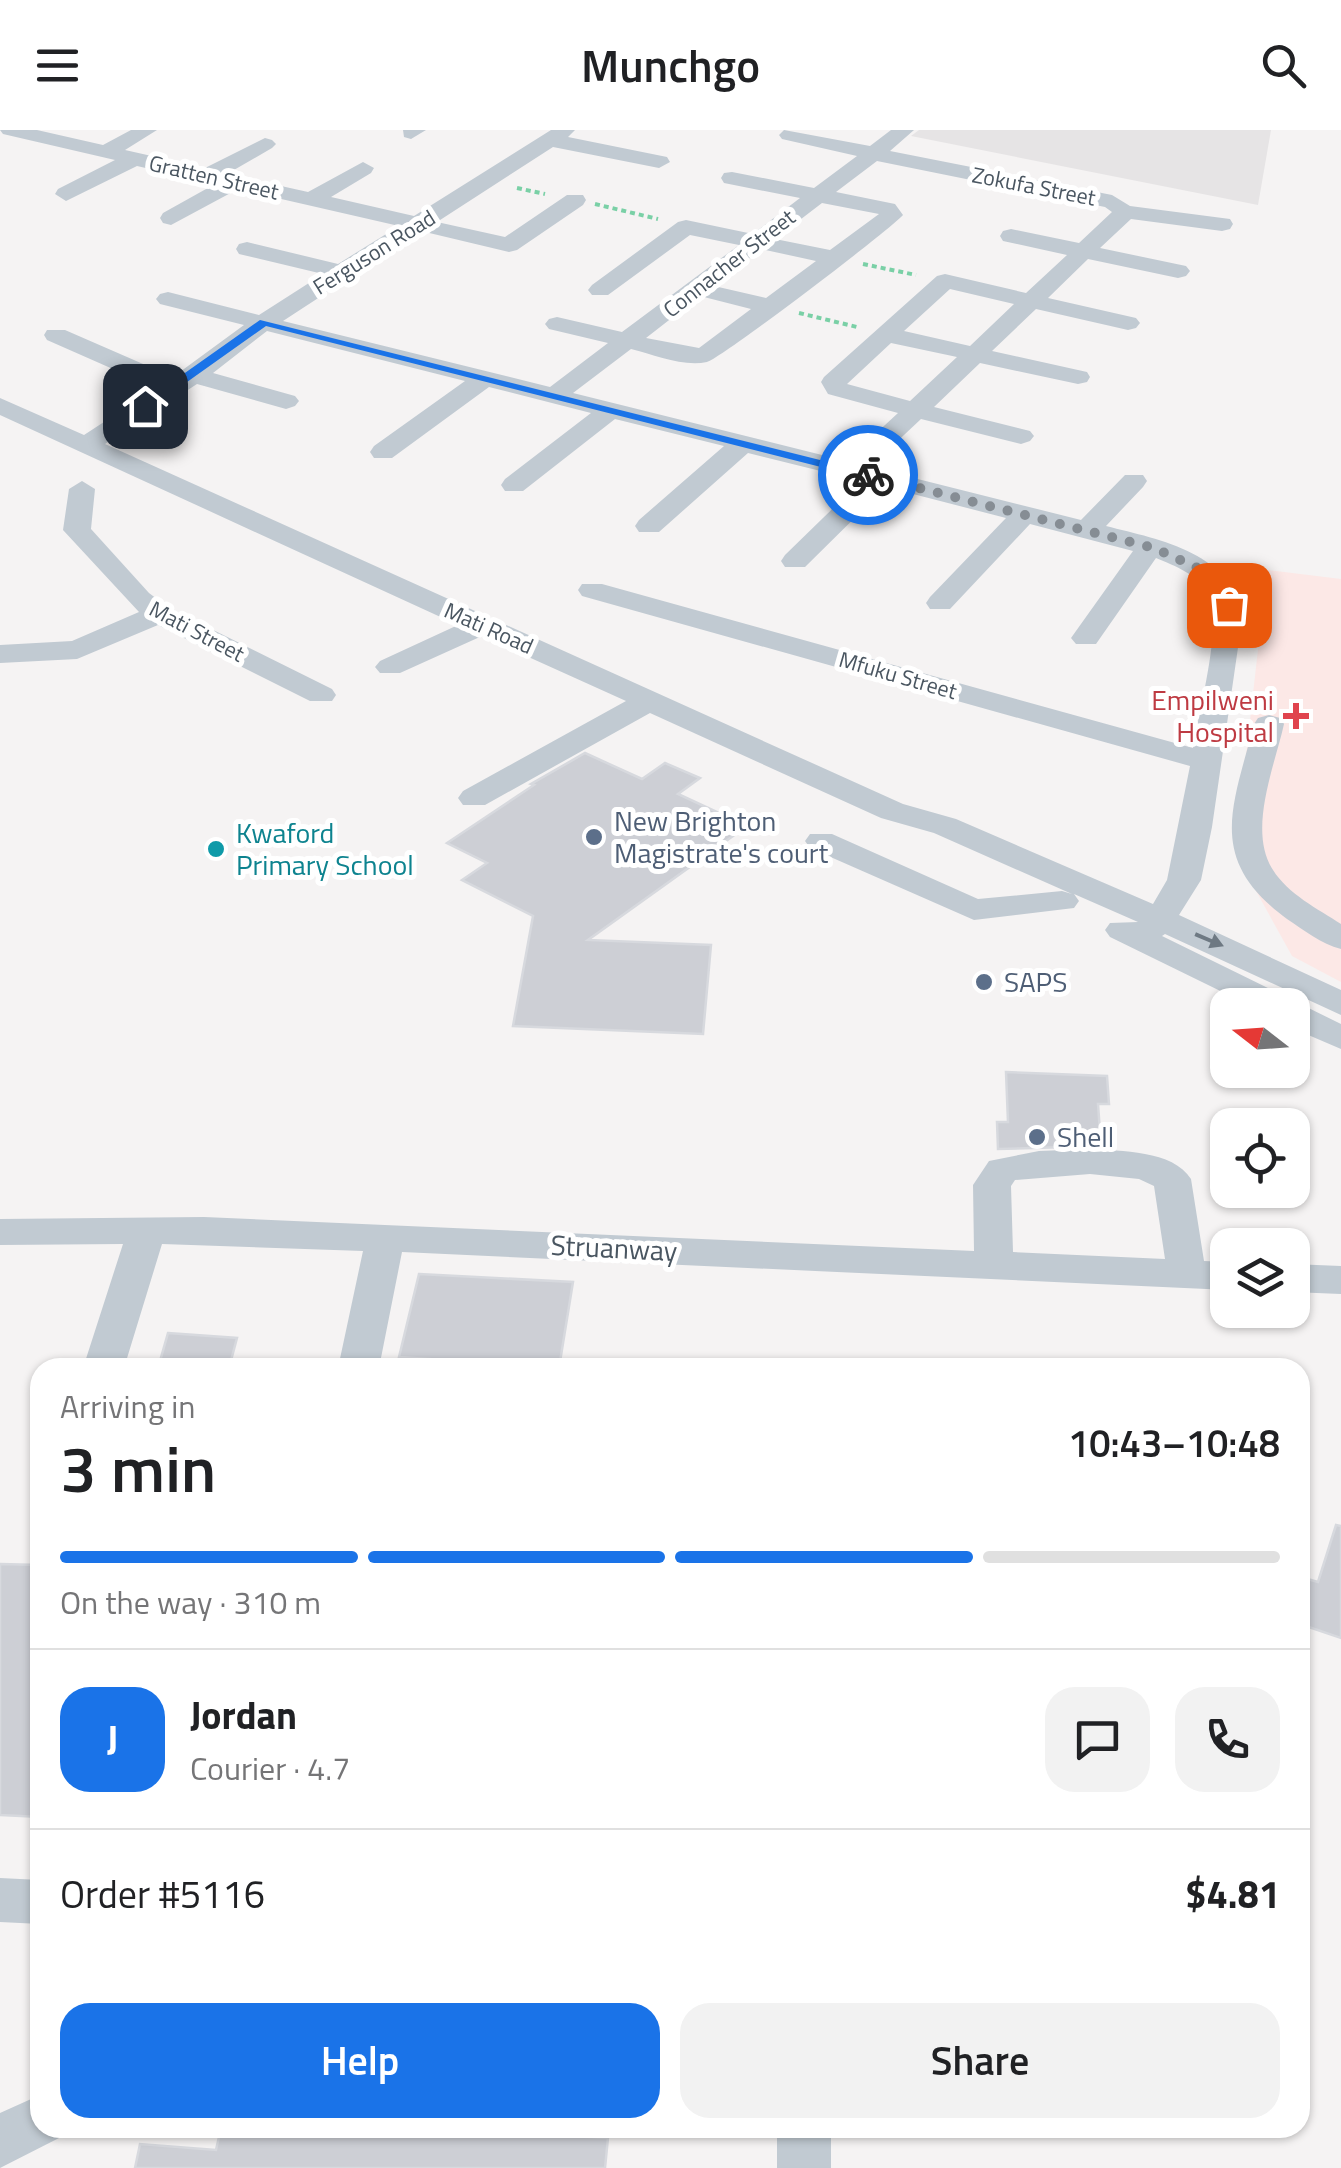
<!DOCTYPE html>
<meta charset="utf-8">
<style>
:root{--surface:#fff;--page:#f2f2f2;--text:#202124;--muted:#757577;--line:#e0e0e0;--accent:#1a73e8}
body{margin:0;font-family:"Titillium Web",sans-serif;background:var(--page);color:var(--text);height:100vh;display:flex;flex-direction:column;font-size:38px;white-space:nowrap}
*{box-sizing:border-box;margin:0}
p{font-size:32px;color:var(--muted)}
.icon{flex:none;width:55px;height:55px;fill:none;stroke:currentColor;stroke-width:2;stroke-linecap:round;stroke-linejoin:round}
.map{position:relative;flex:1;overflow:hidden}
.side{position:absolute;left:30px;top:1228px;width:1280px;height:780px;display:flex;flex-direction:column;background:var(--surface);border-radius:30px;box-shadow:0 2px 8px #0004}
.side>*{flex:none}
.needle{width:65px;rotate:287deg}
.tools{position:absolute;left:1210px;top:858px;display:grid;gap:20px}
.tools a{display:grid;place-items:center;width:100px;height:100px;border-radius:20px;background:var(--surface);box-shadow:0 2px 8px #0004;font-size:50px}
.pin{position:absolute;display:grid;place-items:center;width:85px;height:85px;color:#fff;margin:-42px;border-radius:20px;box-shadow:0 5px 15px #0006}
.courier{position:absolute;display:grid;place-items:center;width:100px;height:100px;margin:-50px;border:8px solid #1a73e8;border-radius:50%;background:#fff;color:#222;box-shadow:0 2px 12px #0007}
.headline em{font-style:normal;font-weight:600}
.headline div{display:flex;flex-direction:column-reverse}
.headline{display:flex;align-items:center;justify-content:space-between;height:170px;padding:0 30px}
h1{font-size:65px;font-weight:600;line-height:75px}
.bar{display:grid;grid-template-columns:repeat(4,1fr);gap:15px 10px;align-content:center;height:120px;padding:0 30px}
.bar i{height:12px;border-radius:8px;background:var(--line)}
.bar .active{background:var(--accent)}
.bar p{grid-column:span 4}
.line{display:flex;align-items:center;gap:25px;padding:0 30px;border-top:2px solid var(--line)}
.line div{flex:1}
.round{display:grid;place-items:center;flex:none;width:105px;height:105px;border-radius:30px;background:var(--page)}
.action{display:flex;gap:20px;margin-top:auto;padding:20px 30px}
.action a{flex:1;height:115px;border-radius:30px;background:var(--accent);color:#fff;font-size:40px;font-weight:600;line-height:115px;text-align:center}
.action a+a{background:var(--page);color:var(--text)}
header{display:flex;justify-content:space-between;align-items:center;height:130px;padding:0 30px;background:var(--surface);font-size:45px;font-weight:600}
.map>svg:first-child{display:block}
</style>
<header><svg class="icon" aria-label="menu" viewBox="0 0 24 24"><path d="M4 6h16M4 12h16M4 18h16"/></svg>Munchgo<svg class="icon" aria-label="search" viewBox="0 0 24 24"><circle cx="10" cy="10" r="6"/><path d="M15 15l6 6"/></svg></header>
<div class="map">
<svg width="1341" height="2038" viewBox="0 0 1341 2038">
<rect width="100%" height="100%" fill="#f5f3f3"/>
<path fill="#e6e4e5" d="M919 0H1271L1258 75 911 6Z"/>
<path fill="#fce8e6" d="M1267 440 1341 449V852L1292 826 1235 723Z"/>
<path fill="#cdcfd5" stroke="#d7d9de" stroke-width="2.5" d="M585 623 642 649 665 633 700 648 678 664 747 696 588 810 711 815 703 904 513 896 533 786 462 750 487 733 447 713 534 655 531 654Z
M1006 942 1107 946 1109 974H1098L1101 1016 998 1019 997 992H1008Z
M419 1144 573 1152 559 1238 505 1232V1238H439L442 1230 399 1227Z
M168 1203 237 1208 229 1238H158Z
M1336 1395 1341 1396V1508L1300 1494V1447L1318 1452Z
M0 1434 40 1435V1687L0 1685Z
M221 1998H413L608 2008 605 2038H135L140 2014 216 2020Z"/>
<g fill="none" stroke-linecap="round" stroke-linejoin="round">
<path stroke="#7ad0a6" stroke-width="4" stroke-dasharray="5 4" stroke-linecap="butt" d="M517 58 545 64
M595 74 658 89
M863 134 916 145
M799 183 857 197"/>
<path fill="#c1cad2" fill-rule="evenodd" d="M0 0H37L103 15 131 0H157L125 20 205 38 265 8 272 10 276 14 272 18 227 44 308 62 363 32 374 38 371 43 331 67 414 86 551 0H575L568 7 667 27 670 32 659 38 553 17 437 92 505 107 567 65H583L586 70 583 75 517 120 509 122 421 101 283 191 550 257 608 213 549 199 545 194 549 189 557 187 622 202 739 115 690 105 608 165H592L588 160 592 155 678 92 686 90 753 104 800 68 724 53 721 48 724 43 732 42 814 58 857 26 782 9 779 5 784 0 870 16 891 0H914L890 21 1112 65 1130 76 1230 89 1233 94 1230 99 1222 101 1131 89 1100 118 1186 136 1190 141 1186 146 1178 148 1088 129 1048 168 1136 188 1140 193 1136 198 1128 200 1036 179 992 221 1087 242 1090 247 1087 252 1078 254 980 233 934 277 1030 301 1034 306 1030 311 1021 314 921 289 870 337 1081 390 1125 345H1143L1147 351 1143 357 1106 396C1161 410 1235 423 1242 490L1212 697 1201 750 1179 785 1341 860V885L1165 804 1162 806 1341 894V919L1292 898V875H1249L1110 807 1105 800 1110 793 1138 792 1074 764 1079 771 1074 778 974 790 810 718 805 711 810 704H832L978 769 1062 761 1072 764 934 703 881 688 650 583 485 675H463L458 668 463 661 626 571 482 506 400 543H380L375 537 380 531 458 495 0 285V268L84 305 156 258 47 210 44 205 47 200H65L173 247 244 195 160 174 156 169 160 164 168 162 259 185 323 144 239 124 236 119 239 114 247 112 338 134 399 96 238 59 171 95 163 93 160 88 163 83 215 54 137 36 66 71 55 64 58 59 115 30 3 4ZM877 31 1105 77 1112 82 1079 113 1011 99 1003 101 1000 106 1003 111 1067 125 1026 163 945 144 937 146 824 247 821 252 828 264 898 283 846 331 573 263 631 219C655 225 683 237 707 232 719 230 890 100 903 85L895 74 836 62ZM822 73 879 84 830 120 775 109ZM761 119 816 131 766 168 714 156ZM950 159 1014 174 970 216 904 201ZM700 166 751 179 699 218 646 208ZM267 201 465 251 374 316 370 322 374 328H392L489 257 591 283 505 349 501 355 505 361H523L615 289 724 316 639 390 635 396 639 402H659L748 323 861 351 785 425 781 431 785 437H805L886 357 1006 388 930 467 926 473 930 479H950L1030 394 1133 421 1071 508 1076 514H1096L1156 428C1175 436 1197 444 1208 463 1224 492 1198 583 1193 618L602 454H582L578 460 582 466 1190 636 1167 750 1153 774 956 689 903 674 105 314 197 254 286 279 295 276 299 271 295 266 213 243ZM891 213 957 227 910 271 847 254Z
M403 0H426L411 9 404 7Z
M82 351 95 359 91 399 149 463 169 478 332 559 336 565 332 571H310L158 495 77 529 0 533V515L72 511 139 482 63 400 69 359Z
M1269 585 1280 588 1284 594C1275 635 1247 701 1273 740 1288 764 1318 779 1341 794V819C1321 814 1304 800 1287 789 1205 729 1233 677 1254 594L1258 588Z
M1090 1019C1120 1021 1173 1020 1191 1049L1204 1131 1228 1132V1160L402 1122 379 1238H338L363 1121 162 1114 124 1238H83L123 1114 0 1115V1089L204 1087 974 1121 973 1055 989 1031 1039 1021ZM1090 1044 1139 1049 1154 1056 1165 1129 1013 1122 1011 1056 1015 1050Z
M1292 1134 1341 1136V1164L1292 1162Z
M0 1748 40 1750V1794L0 1792Z
M40 1965V1998H63L59 2008 0 2038V1983Z
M777 1998H831V2038H777Z"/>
</g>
<defs><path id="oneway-solid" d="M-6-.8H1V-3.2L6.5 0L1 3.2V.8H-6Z" transform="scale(2.5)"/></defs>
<use fill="#6e7983" href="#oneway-solid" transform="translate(1209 810) rotate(23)"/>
<path fill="#1a73e8" d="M260 190 872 343 874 345 868 349 266 196 149 279H141V274Z"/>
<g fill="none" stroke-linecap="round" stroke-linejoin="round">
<path stroke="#868d94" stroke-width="10" stroke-dasharray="0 18" d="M868 345 1154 418 1206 442 1223 459 1229 475"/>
</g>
<path fill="#e0444e" stroke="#fff" stroke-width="4" d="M1291 571h10v10h10v10h-10v10h-10v-10h-10v-10h10z"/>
<g fill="#5c6f8a" stroke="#fff" stroke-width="4">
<circle cx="594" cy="707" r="10"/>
<circle cx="984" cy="852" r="10"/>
<circle cx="1037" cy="1007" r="10"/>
</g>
<circle fill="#0f9aa8" stroke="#fff" stroke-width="4" cx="216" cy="719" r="10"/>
<g text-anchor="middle" stroke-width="10" stroke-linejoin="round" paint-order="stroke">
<g font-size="22" fill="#4a5661" stroke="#fff">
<text transform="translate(214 47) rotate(13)" y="8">Gratten Street</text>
<text transform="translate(1034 56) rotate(11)" y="8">Zokufa Street</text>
<text transform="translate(374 122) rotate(-32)" y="8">Ferguson Road</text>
<text transform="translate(729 133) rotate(-38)" y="8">Connacher Street</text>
<text transform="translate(489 498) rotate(24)" y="8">Mati Road</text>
<text transform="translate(197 501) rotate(28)" y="8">Mati Street</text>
<text transform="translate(898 545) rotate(16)" y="8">Mfuku Street</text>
</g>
<g font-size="28" fill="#be3a42" stroke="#fff" text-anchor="end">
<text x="1274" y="580">Empilweni<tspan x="1274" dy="32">Hospital</tspan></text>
</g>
<g font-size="28" fill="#4e5e75" stroke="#fff" text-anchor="start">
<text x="614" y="701">New Brighton<tspan x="614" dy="32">Magistrate's court</tspan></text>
<text x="1004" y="862">SAPS</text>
<text x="1057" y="1017">Shell</text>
</g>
<g font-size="28" fill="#0d838f" stroke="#fff" text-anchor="start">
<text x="236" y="713">Kwaford<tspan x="236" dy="32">Primary School</tspan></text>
</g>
<g font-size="28" fill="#4a5661" stroke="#fff">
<text transform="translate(614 1118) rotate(3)" y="10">Struanway</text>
</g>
</g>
</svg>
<div class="tools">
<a><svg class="needle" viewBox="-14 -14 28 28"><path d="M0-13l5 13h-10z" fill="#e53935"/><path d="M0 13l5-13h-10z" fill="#757577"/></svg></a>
<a><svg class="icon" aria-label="locate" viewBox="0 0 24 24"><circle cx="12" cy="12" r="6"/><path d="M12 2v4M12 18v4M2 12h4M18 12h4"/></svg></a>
<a><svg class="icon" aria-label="layers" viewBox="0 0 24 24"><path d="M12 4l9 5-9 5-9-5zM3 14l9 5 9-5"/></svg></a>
</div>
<div class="pin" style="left:1229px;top:475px;background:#ea580c"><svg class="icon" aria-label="bag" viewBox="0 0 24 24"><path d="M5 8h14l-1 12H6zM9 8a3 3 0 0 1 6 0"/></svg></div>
<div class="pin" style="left:145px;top:276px;background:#1f2937"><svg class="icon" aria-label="home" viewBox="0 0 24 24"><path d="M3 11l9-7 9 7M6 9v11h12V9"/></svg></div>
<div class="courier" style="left:868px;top:345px"><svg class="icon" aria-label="bike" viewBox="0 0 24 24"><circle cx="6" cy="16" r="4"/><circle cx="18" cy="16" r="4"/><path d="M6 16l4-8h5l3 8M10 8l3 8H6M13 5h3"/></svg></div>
<section class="side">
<div class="headline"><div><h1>3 min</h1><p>Arriving in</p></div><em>10:43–10:48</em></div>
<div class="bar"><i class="active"></i><i class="active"></i><i class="active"></i><i></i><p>On the way · 310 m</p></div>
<div class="line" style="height:180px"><b class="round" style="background:var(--accent);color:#fff">J</b><div><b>Jordan</b><p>Courier · 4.7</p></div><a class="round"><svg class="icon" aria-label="chat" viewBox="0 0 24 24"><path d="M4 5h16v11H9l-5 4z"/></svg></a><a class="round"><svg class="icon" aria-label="phone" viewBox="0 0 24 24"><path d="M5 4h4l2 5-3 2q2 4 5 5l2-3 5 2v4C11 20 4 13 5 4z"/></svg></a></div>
<div class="line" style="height:130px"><div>Order #5116</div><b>$4.81</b></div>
<div class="action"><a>Help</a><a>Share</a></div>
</section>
</div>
